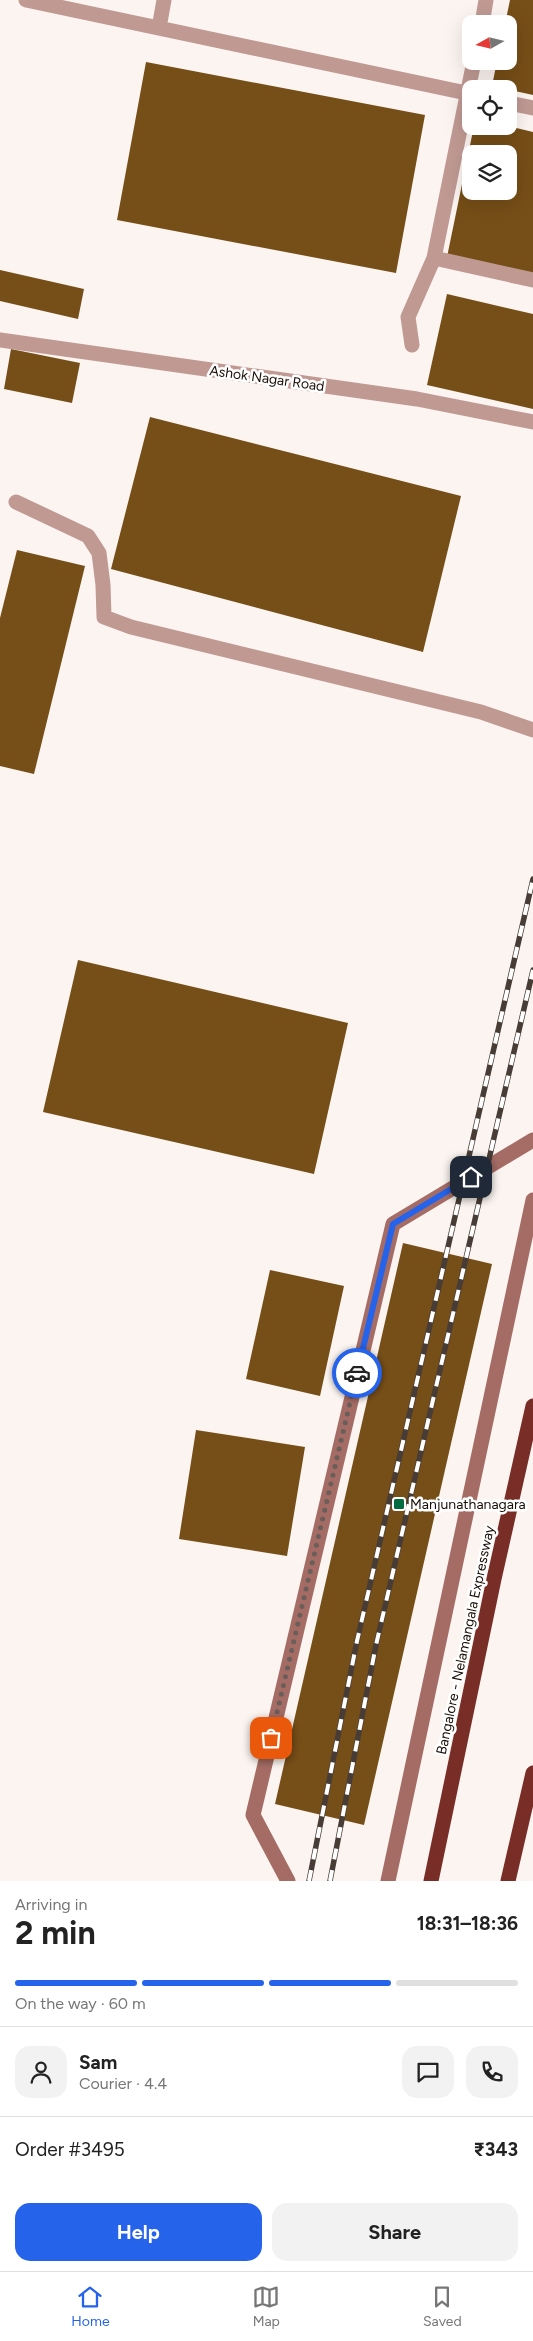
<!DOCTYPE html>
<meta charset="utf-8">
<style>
:root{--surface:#fff;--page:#f2f2f2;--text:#222;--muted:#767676;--line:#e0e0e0;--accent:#2563eb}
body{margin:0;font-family:Figtree,sans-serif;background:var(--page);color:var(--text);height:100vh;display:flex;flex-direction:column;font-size:19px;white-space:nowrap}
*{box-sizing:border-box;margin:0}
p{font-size:16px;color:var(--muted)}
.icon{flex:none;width:28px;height:28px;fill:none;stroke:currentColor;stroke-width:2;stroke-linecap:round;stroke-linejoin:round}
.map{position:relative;height:1881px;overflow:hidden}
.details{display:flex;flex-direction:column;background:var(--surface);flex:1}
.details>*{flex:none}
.needle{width:32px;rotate:262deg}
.fabs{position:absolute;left:462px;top:15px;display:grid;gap:10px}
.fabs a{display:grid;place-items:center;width:55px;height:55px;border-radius:10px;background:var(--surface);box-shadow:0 5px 20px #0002;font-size:25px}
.pin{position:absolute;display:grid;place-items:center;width:42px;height:42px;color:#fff;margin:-21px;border-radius:10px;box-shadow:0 2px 8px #0006}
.courier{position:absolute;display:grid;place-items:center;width:50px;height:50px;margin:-25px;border:4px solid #2563eb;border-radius:50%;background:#fff;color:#222;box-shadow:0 1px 6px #0007}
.head em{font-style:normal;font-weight:700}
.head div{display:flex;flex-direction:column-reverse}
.head{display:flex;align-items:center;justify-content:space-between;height:85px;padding:0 15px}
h1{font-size:32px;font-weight:700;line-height:38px}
.bar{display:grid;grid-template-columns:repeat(4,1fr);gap:8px 5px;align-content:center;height:60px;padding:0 15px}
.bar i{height:6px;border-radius:4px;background:var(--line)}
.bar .current{background:var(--accent)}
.bar p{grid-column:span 4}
.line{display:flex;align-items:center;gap:12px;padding:0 15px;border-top:1px solid var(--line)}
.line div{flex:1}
.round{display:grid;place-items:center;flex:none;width:52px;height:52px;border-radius:15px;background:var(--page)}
.primary-button{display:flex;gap:10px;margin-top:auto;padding:10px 15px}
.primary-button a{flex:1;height:58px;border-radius:15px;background:var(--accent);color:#fff;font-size:20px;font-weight:700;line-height:58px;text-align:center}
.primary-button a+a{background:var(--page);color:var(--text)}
.dock{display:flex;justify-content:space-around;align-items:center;height:70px;border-top:1px solid var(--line);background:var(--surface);font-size:14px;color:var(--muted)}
.dock a{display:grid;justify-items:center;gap:2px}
.dock .current{color:var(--accent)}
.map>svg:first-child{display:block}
</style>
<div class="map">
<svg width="533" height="1881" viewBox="0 0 533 1881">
<rect width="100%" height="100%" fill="#fbf4f0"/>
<path fill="#764e17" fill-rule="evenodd" d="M510 0H533V95L492 86 497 61H509V24H505Z
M146 62 425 115 396 273 117 220Z
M474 126H508L533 132V275L447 257ZM471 154H509V191H471Z
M0 270 84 289 78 319 0 301Z
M447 294 533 314V409L427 385Z
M11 349 80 363 72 403 4 389Z
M150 417 461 496 423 652 111 569Z
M17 550 85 566 34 774 0 766V618Z
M78 960 348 1023 314 1174 43 1112Z
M403 1243 492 1264 364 1825 275 1804Z
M270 1270 344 1286 320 1396 246 1379Z
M196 1430 305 1447 287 1556 179 1539Z"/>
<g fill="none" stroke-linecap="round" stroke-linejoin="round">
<path stroke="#c09993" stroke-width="15" d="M26 0 471 94
M482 24 486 0
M159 28 164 0
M474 61 434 258 533 280
M509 103 533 108
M412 345 408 317 434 258
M16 502 88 536 99 553 103 585 104 617 131 627 481 712 533 730"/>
<path stroke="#c09993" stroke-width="15" d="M0 340 417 399 533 422"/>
<path stroke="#a46c64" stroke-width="15" d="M288 1881 253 1815 393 1224 533 1140
M388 1881 533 1200"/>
<path stroke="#792d27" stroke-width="15" d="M431 1881 494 1579 533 1406
M508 1881 533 1773"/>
<defs>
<path id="rail" d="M309 1881 357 1641 533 879
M330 1881 376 1645 533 970"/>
</defs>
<use href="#rail" stroke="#483d36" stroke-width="5.5"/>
<use href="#rail" stroke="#fff" stroke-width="4" stroke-dasharray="11" stroke-linecap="butt"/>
</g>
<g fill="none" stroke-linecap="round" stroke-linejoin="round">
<path stroke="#695e59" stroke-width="5" stroke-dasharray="0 9" d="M271 1738 357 1373"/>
<path stroke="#2563eb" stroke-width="6" d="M357 1373 393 1224 471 1177"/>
</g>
<rect fill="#046b41" stroke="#fff" stroke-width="2" x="393" y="1498" width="12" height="12" rx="2.5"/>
<g text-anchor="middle" stroke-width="5" stroke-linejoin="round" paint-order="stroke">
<g font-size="14" fill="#1a0e07" stroke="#fff">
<text transform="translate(267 378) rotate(8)" y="5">Ashok Nagar Road</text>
<text transform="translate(465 1640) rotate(-78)" y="5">Bangalore - Nelamangala Expressway</text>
</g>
<g font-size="14" fill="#1a0e07" stroke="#fff" text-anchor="start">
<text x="410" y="1509">Manjunathanagara</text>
</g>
</g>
</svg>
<div class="fabs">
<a><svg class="needle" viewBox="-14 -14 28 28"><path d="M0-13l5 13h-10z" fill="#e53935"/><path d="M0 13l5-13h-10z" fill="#767676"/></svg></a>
<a><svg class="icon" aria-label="locate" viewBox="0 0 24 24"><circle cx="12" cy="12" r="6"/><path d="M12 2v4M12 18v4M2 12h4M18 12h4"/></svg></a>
<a><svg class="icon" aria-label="layers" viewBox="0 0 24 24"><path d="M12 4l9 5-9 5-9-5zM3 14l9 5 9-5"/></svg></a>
</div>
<div class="pin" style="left:271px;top:1738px;background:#ea580c"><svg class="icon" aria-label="bag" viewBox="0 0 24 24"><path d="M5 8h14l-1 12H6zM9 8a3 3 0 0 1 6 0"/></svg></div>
<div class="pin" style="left:471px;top:1177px;background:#1f2937"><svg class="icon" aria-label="home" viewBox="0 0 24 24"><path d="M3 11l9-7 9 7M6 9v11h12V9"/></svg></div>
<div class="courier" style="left:357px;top:1373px"><svg class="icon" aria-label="car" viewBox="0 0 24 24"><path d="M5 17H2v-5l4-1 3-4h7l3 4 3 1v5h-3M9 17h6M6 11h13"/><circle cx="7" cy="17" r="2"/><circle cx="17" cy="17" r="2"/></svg></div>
</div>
<section class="details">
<div class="head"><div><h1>2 min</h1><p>Arriving in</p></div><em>18:31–18:36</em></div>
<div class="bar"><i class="current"></i><i class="current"></i><i class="current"></i><i></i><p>On the way · 60 m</p></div>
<div class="line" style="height:90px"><a class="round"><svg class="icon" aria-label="person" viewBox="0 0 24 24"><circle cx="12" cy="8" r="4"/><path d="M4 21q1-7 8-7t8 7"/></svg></a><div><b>Sam</b><p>Courier · 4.4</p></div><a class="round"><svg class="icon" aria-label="chat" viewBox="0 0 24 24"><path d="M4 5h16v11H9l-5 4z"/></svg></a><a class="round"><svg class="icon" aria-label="phone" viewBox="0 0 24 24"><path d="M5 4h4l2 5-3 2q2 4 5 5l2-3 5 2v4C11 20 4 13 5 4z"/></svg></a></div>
<div class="line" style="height:65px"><div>Order #3495</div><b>₹343</b></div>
<div class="primary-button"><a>Help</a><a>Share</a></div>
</section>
<nav class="dock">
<a class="current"><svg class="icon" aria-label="home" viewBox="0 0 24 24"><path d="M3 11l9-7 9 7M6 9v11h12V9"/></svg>Home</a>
<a><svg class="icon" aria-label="map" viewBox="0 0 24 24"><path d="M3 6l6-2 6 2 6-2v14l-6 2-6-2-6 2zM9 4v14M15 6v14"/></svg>Map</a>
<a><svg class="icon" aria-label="saved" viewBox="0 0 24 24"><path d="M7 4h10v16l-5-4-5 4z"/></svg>Saved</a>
</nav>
